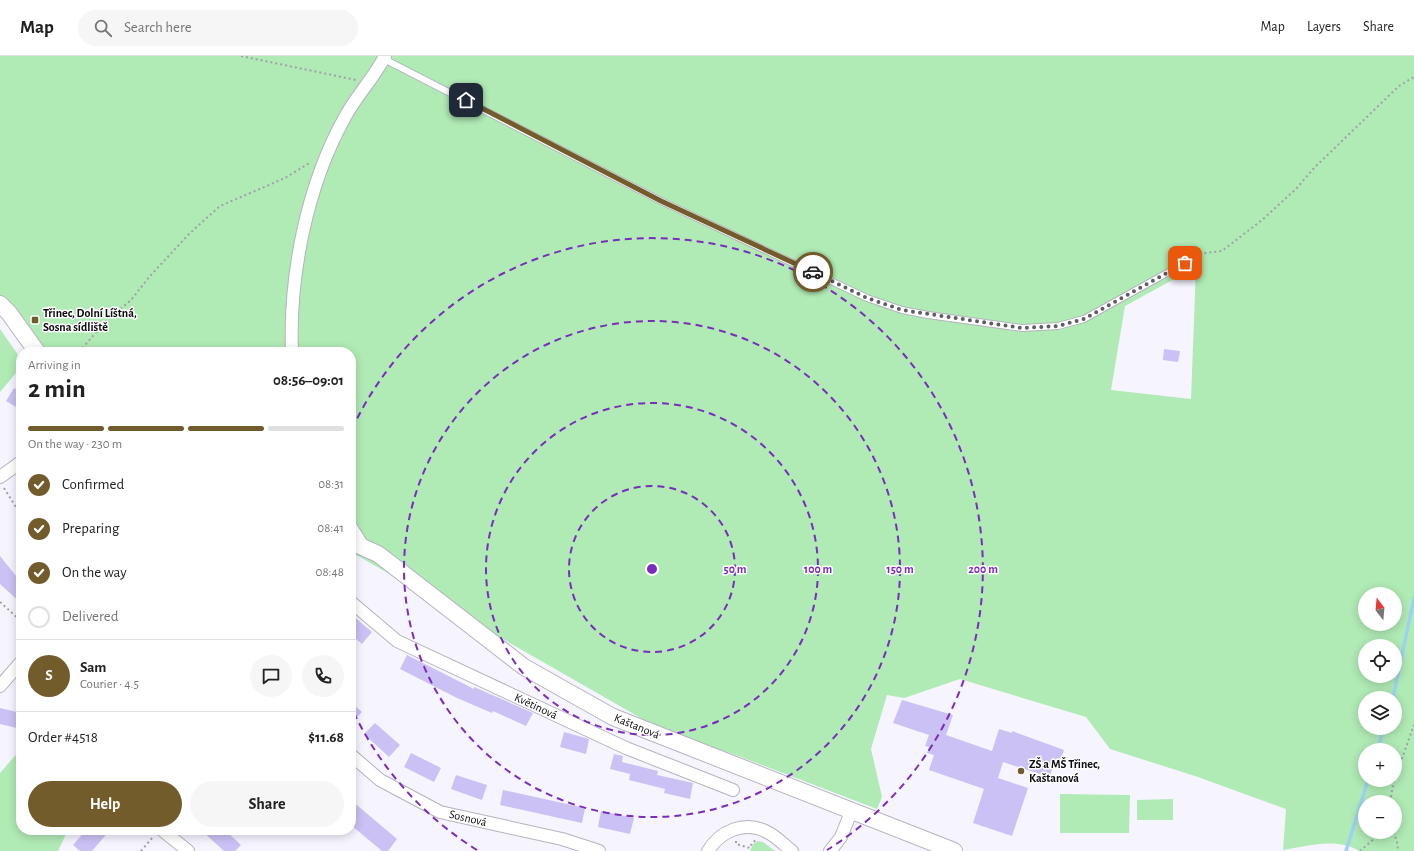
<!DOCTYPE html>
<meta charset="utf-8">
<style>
:root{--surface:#fff;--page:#f6f6f6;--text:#222;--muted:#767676;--line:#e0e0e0;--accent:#725c2b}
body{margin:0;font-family:"Alegreya Sans",sans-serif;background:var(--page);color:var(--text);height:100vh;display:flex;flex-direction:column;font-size:15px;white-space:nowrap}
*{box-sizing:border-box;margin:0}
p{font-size:13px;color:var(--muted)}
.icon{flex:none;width:22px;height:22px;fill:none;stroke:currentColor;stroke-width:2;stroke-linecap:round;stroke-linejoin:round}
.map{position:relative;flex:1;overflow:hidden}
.panel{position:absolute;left:16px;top:291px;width:340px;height:488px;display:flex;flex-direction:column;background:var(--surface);border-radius:16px;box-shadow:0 2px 10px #0003}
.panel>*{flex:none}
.needle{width:26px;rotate:344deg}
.controls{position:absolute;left:1358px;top:531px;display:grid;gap:8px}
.controls a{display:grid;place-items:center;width:44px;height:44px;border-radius:50%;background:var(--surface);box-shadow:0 2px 10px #0003;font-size:20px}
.pin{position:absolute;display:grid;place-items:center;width:34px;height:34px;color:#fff;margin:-17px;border-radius:8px;box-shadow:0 2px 6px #0006}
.courier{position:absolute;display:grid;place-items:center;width:40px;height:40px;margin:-20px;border:3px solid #725c2b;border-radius:50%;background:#fff;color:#222;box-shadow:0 1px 5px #0007}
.summary em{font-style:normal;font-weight:700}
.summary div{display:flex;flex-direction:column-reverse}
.summary{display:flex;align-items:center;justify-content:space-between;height:68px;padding:0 12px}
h1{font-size:26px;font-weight:700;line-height:30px}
.bar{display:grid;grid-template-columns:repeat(4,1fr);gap:6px 4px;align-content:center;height:48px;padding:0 12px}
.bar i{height:5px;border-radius:3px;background:var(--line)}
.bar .current{background:var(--accent)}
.bar p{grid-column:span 4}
.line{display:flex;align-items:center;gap:10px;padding:0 12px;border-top:1px solid var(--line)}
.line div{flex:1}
.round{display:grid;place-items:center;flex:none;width:42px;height:42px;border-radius:21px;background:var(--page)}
ol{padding:0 12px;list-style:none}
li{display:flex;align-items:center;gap:12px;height:44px}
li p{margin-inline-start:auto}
li .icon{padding:4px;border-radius:50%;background:var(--accent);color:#fff;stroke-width:4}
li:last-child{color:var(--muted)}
li i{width:22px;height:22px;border:2px solid var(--line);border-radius:50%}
.action{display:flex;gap:8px;margin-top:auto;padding:8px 12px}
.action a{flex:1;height:46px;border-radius:24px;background:var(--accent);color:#fff;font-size:16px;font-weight:700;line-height:46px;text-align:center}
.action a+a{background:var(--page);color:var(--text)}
header{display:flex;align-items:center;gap:24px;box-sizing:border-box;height:56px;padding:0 20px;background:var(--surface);border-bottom:1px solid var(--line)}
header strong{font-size:19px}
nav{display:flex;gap:22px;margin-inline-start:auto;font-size:14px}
.search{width:280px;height:36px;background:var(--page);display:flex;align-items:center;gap:10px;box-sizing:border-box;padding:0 14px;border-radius:22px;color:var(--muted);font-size:15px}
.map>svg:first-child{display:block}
</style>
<header>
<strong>Map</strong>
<div class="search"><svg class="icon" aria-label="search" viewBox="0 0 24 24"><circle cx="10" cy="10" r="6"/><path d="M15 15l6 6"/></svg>Search here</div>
<nav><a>Map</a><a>Layers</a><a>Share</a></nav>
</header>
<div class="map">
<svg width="1414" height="795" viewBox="0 0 1414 795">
<rect width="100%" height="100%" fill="#f6f4ff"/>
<path fill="#b0eab5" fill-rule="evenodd" d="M0 0H1414V795H1359C1338 781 1306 790 1283 794L1286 753 1198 721 1110 693 1086 661 960 623 904 642 887 639 871 693 882 741 877 753 733 698 667 677 351 496V296H49L0 241ZM1196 211 1191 343 1111 334 1125 250ZM1365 538H1395V568H1365ZM1365 590H1395V620H1365ZM1365 642H1395V672H1365ZM1365 694H1395V724H1365ZM1365 746H1395V776H1365Z
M0 273 21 303V311L0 336Z
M21 693V774H68L58 795H0V717Z
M1060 738 1130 739 1129 777H1060Z
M1173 743V764H1137V744Z
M758 785 763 786 775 795H750L753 788Z"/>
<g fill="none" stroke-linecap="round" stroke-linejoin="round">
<path stroke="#9ed2f2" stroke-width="3.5" d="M1393 642 1414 542
M1377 694 1384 672
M1346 795 1368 724"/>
</g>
<path fill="#cbc1f4" d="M1164 293 1180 295 1178 306 1163 304Z
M14 332 21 336V354L6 345Z
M0 500 21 526V547L0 528Z
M351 558 372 576 362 588 351 579Z
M407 599 474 633V631L533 657 526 670 493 655 492 657 457 642 400 613Z
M902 644 953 659 946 679 992 695 999 673 1012 677V675L1064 694 1058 711 1054 709 1049 721 1003 706 998 722 1028 732 1012 780 973 767 984 733 929 714 934 699 927 697 929 691 925 690 929 679 893 667Z
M351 646 362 656 351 668Z
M0 652 21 657V673L0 668Z
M375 667 400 689 389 701 364 678Z
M564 676 589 683 586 698 560 691Z
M411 697 441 712 434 726 404 711Z
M614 698 623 700 622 706 658 715 657 719 693 727 690 743 664 737 665 733 629 724 630 718 610 713Z
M456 719 487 729 482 744 451 733Z
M503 734 585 752 582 767 500 749Z
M351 744 397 783 388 795H382L351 769Z
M601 755 634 762 630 778 598 771Z
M86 774H110L92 795H80L73 789Z
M201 774H225L241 789 235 795H224Z"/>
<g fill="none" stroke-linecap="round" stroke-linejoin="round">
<defs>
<path id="lane" d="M384 3 661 145 867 242 902 254 928 259 1022 272 1058 270 1084 263 1185 207"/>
<path id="street" d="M292 296C289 219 307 129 345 61 356 40 374 22 385 0
M0 421 21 406
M351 471 364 492
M351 546 397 585 626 692 733 734
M0 630 21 606
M351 699 380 724 440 756 562 783 599 795
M162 774 188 795
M708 795C720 775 745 764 767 776 776 780 784 789 792 795
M830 795 841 781 851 756"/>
<path id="secondary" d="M0 248 9 257 37 296
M351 486 378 498 524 611 613 661 954 795"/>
</defs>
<use href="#lane" stroke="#b5b3bf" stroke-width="8"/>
<use href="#street" stroke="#b5b3bf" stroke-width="14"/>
<use href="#secondary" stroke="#b5b3bf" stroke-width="18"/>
<path stroke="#a19fa7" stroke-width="2" stroke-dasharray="2 3" stroke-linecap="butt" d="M241 0 356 24
M1191 203 1198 198 1222 195 1262 164 1296 133 1314 112 1399 30 1414 21
M79 296 106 265 131 244 150 220 190 177 220 150 285 122 311 106
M4 432 21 459
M0 546 21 565
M1395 722 1414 669
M1390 746 1394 724
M1394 776 1398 790 1397 795
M736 785V788L750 792 752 787 756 784
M141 795 153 781
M1360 795 1375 782 1378 776"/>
<use href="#lane" stroke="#fff" stroke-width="6"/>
<use href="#street" stroke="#fff" stroke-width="12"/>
<use href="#secondary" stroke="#fff" stroke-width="16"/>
</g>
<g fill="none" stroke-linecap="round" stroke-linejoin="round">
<path stroke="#5f5d64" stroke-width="4" stroke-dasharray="0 7.2" d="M813 216 867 242 902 254 1022 272 1058 270 1084 263 1185 207"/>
<path stroke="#725c2b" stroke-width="5" d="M466 44 661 145 813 216"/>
</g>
<g fill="none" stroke="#7b2cbf" stroke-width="2" stroke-dasharray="7 5">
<circle cx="652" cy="513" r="83"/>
<circle cx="652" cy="513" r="166"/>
<circle cx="652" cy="513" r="248"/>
<path d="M477 794A331 331 0 0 1 352 653M352 373A331 331 0 1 1 827 794"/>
</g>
<g fill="#725c2b" stroke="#fff" stroke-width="1.5">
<rect x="31" y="260" width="8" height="8" rx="2"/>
<circle cx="1021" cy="715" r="4"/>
</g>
<g text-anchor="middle" stroke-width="3" stroke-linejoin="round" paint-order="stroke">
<g font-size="12" font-weight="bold" fill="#0d0c10" stroke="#fff" text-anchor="start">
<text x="43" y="261">Třinec, Dolní Líštná,<tspan x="43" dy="14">Sosna sídliště</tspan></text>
<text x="1029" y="712">ZŠ a MŠ Třinec,<tspan x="1029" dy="14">Kaštanová</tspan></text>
</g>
<g font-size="12" fill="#0d0c10" stroke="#fff">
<text transform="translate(536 650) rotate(25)" y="4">Květinová</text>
<text transform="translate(637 670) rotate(22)" y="4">Kaštanová</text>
<text transform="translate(468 762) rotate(13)" y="4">Sosnová</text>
</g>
</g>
<circle cx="652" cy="513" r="6" fill="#7b2cbf" stroke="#fff" stroke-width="2"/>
<g font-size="12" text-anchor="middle" font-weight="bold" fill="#7b2cbf" stroke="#fff" stroke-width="3" stroke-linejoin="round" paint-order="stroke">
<text x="735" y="517">50 m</text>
<text x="818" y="517">100 m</text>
<text x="900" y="517">150 m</text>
<text x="983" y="517">200 m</text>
</g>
</svg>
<div class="controls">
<a><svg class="needle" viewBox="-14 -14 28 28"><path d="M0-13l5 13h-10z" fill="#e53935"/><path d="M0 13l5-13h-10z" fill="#767676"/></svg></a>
<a><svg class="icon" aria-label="locate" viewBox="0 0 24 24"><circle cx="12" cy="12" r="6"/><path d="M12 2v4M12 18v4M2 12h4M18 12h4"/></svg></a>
<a><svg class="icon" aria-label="layers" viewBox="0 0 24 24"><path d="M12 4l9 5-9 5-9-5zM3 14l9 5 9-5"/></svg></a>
<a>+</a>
<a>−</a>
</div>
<div class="pin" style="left:1185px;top:207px;background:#ea580c"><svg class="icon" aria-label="bag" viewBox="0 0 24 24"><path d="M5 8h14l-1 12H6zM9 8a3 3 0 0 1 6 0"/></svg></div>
<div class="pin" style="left:466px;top:44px;background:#1f2937"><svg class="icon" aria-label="home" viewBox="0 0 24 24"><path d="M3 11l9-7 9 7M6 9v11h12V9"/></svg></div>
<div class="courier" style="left:813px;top:216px"><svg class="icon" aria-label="car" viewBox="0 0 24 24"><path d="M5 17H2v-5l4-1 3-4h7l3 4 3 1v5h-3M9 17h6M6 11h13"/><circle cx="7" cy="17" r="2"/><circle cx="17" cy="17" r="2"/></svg></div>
<section class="panel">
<div class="summary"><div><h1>2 min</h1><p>Arriving in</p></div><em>08:56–09:01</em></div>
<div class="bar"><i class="current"></i><i class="current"></i><i class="current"></i><i></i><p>On the way · 230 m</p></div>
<ol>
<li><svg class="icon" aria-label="check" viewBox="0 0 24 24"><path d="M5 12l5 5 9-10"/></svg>Confirmed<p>08:31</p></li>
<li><svg class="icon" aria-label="check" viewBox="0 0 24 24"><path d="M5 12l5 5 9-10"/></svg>Preparing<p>08:41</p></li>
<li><svg class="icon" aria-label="check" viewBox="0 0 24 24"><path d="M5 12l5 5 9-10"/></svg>On the way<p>08:48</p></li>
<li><i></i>Delivered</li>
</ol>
<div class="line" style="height:72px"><b class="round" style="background:var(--accent);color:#fff">S</b><div><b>Sam</b><p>Courier · 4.5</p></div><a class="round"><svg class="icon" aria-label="chat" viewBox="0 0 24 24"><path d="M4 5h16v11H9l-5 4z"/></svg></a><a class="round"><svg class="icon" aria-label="phone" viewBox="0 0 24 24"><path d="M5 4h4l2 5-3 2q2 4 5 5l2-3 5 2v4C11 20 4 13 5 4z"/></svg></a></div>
<div class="line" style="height:52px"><div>Order #4518</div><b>$11.68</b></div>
<div class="action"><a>Help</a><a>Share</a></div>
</section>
</div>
